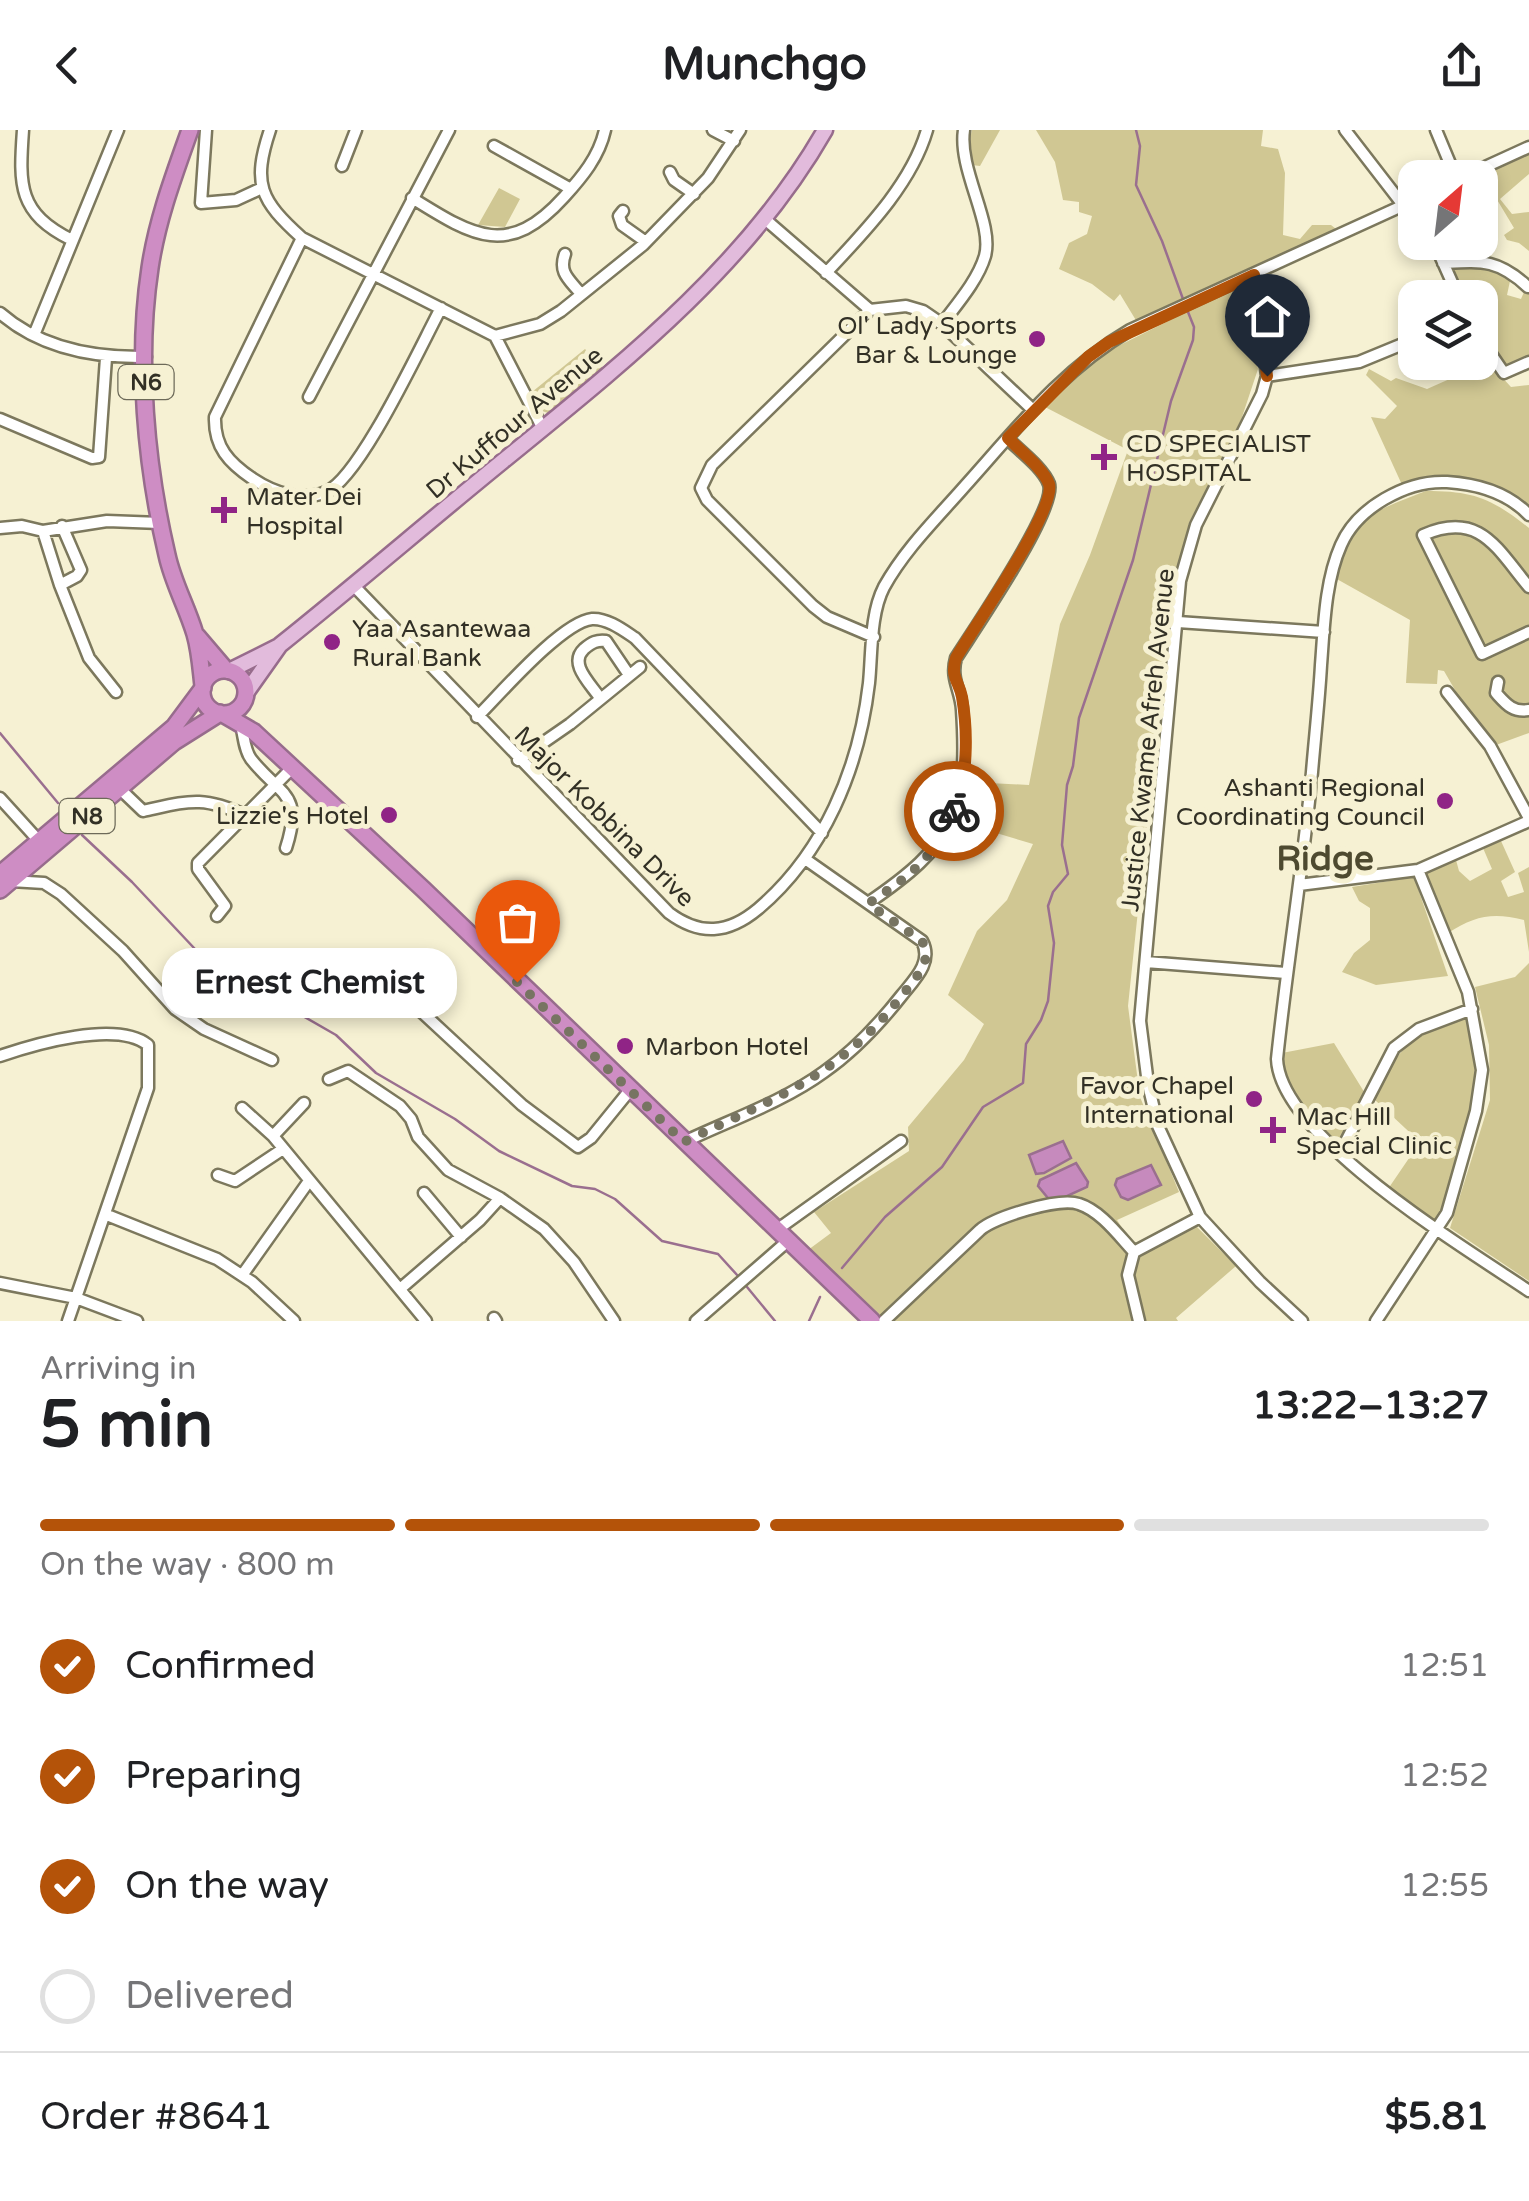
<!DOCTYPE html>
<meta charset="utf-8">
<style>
:root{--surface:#fff;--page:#f6f6f6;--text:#202124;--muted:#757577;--line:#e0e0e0;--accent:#b45309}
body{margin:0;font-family:"Varela Round",sans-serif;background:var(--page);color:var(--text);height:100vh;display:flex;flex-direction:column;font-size:38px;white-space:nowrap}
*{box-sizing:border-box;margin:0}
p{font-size:32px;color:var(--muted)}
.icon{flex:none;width:55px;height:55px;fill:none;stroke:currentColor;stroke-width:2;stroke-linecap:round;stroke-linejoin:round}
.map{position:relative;height:1191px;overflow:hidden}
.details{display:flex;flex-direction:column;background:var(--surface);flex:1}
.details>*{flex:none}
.needle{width:65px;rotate:28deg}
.buttons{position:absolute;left:1398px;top:30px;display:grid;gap:20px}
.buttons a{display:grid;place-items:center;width:100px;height:100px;border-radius:20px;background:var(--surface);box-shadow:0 5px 15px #0003;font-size:50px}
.pin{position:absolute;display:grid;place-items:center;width:85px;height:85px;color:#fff;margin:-102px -42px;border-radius:50% 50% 50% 0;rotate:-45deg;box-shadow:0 0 10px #0007}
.pin .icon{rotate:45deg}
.courier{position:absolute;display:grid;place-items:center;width:100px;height:100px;margin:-50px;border:8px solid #b45309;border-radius:50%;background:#fff;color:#222;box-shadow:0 2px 12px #0007}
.bubble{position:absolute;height:70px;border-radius:30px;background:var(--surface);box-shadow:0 5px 15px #0003;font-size:32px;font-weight:800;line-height:70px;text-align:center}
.headline em{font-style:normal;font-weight:800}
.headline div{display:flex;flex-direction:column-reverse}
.headline{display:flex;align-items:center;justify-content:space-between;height:170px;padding:0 40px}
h1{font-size:65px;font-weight:800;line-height:75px}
.bar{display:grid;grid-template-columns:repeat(4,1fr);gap:15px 10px;align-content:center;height:120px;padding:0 40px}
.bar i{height:12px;border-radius:8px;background:var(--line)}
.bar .on{background:var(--accent)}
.bar p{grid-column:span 4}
.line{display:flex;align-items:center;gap:25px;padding:0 40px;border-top:2px solid var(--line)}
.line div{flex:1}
ol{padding:0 40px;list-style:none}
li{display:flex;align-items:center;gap:30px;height:110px}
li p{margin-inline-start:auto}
li .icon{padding:10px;border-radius:50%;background:var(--accent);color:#fff;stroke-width:4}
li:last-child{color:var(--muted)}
li i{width:55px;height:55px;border:5px solid var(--line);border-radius:50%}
header{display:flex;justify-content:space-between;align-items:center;height:130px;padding:0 40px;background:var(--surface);font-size:45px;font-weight:800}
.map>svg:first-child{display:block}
</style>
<header><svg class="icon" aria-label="back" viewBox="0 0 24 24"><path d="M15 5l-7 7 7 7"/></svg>Munchgo<svg class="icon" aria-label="share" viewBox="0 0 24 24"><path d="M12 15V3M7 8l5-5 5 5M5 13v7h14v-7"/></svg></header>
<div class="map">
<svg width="1529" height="1191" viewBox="0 0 1529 1191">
<rect width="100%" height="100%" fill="#f6f1d3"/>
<path fill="#d0c793" d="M972 0H1000L980 36 972 35 968 19Z
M1036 0H1263L1261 16 1278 19 1285 43 1283 105 1300 109 1312 95H1331L1336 99 1137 192 1120 164 1114 171 1092 154 1059 139 1069 113 1087 104 1092 86 1079 82V72L1063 70 1055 32Z
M1529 21V44L1500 69 1512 84 1529 82V121L1519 113 1507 110 1504 105 1514 98 1490 58 1483 60 1480 48 1476 47Z
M499 58 520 69 505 97 478 95Z
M1468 134 1506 145 1510 151 1507 165 1521 169 1524 162 1529 164V229L1504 241 1480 201V168L1461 167 1450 136Z
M1247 152 1258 239 1241 290 1189 393 1170 475 1128 876 1140 967 1179 1062 1117 1090 1133 1115C1118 1141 1128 1164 1134 1191H881L808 1120 831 1103 814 1082 909 1021 908 997 964 930 984 894 948 865 977 801 1007 770 1033 714 963 693 968 682C987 679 987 670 989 653L1029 655 1060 494 1090 425 1128 320 1045 277 1068 252 1106 222Z
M585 219 604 239 551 284 539 280 532 262Z
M1488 232 1511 257 1529 255V381C1489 346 1452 343 1403 357L1371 287 1385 289 1397 276 1366 245 1369 239 1391 251 1396 248 1427 259Z
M1426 361C1474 361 1491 368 1529 398V603L1496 615 1466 579 1444 541 1438 540 1437 554 1406 553 1410 490 1335 448C1358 385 1364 385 1426 361Z
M1501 711 1515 742 1501 751 1508 767 1524 762 1518 743 1529 737V822L1524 790C1492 782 1475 786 1448 803L1423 743 1456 730 1459 741 1470 751 1492 739 1483 718Z
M1414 747 1448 846 1376 855 1342 842 1354 823 1370 810V778L1359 771 1352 757Z
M1529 833V1151L1450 1098 1490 970 1489 915 1475 857 1515 847Z
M1467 885 1477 933 1474 973 1437 1093 1388 1059 1420 1012 1375 970C1398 914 1412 906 1467 885Z
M1334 913 1366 965 1340 1017C1313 989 1279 964 1282 923Z
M1196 1096 1236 1136 1176 1188 1178 1191H1144L1130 1152 1135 1127 1176 1103Z"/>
<path fill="#c68abd" stroke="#9a6f8f" stroke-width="2.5" d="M1063 1011 1071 1028 1044 1043 1036 1044 1029 1025Z
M1076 1033 1088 1052 1087 1057 1052 1073 1038 1056 1040 1050Z
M1151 1035 1161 1055 1128 1070 1121 1067 1115 1055 1117 1049Z"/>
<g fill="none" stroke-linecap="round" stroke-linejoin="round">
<path stroke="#9a6f8f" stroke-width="2.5" d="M1136 0 1140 16 1136 55 1162 111 1183 169
M0 603 58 673
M82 705 132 752 210 835 230 849 275 870 336 905 376 943 455 989 499 1021 572 1056 595 1059 615 1069 662 1111 718 1124 738 1146
M842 1138 885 1087 942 1037 983 977 1023 953 1026 914 1041 890 1048 871 1054 813 1048 776 1053 762 1068 744 1062 715 1067 655 1073 636 1079 588 1133 430 1171 271 1193 210 1194 197 1188 182
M747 1157 775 1191
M809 1191 820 1167"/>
<defs>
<path id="minor" d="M23 0C19 56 18 83 72 110
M206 0 201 73 236 70 262 58
M270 0C252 54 260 70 302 108L495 206 540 194 561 181 643 115 708 48 740 0
M713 0 734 11
M1345 0 1403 75
M1436 0 1456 48
M494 16 571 59
M342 36 356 0
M670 42 674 50 694 64
M1461 48 1529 17
M412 68C473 106 508 129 564 67 582 47 599 27 605 0
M623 81 619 86 622 95 646 112
M766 90 870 180 906 176 923 181 942 194 1033 280
M302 108 215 287C214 317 229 333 253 349 274 363 301 372 326 362 360 348 421 215 441 178
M1434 112 1459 168
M565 124C558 143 570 150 581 164
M1443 133C1482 131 1498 129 1528 157
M826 143C864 102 911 55 927 0
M1254 145 1267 246 1262 264 1196 395 1180 451 1140 891 1148 954 1158 996 1200 1087 1260 1152 1302 1191
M870 180 712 335 701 358 707 370 813 476 827 487 874 507
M0 183C41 219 94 228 146 227
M942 194C957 174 978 150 985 126 994 93 958 40 964 0
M34 205 118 0
M495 206 543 299
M1480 208 1504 243 1529 232
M1267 246 1359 232 1415 209
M309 267 449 0
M0 289 92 328 99 327 106 228
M1529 385C1507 362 1478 354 1447 352 1406 350 1357 378 1341 415 1325 451 1324 497 1321 535 1319 571 1315 606 1312 642 1303 738 1287 833 1277 929 1280 1007 1467 1119 1529 1161
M0 398 22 396 43 401 107 391 160 393
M43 401 60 455 89 528 116 562
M60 455 77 446 81 440 62 396
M354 456 669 783C700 806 728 804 758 779 824 723 859 639 869 553 872 523 870 484 884 457 905 419 937 388 965 356 1016 299 1063 239 1130 200L1415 70
M1529 457C1497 419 1480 380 1423 405L1482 524 1529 502
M1178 492 1324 502
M1498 552 1496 563C1506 574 1513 583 1529 580
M1447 562 1490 616 1529 688
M600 568C591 554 568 534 584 519 592 512 597 510 606 511L629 545
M477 587C500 564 562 492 592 489 607 488 623 500 635 508L822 703
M242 599C244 609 245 621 251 629 280 666 304 662 286 718
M518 630 570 594 640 537
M119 658 143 681C189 671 202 665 247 686
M0 668 39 711
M11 751 44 753 61 764 123 821 175 879 204 899 272 930
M1299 755 1418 740 1529 691
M868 773C953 715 969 684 962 580 961 560 950 549 956 528 973 501 1057 379 1049 354 1043 338 1020 321 1008 309
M217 786 225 776 198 739V733L293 637
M1146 832 1286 843
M412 873 522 975 578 1017 591 1008 630 960
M0 926C35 914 117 890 148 915V958L68 1191
M329 949 348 941 400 976 411 989 418 1007 448 1040 500 1068 544 1099 574 1132 614 1191
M242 978 273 1006 426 1191
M273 1006 304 973
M684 1012C730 990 783 972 824 942 854 921 880 893 902 865 915 849 933 832 922 811L805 729
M1340 1023 1394 918 1419 899 1472 879
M218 1045 235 1051 283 1019
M424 1063 461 1107
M107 1085 217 1129 252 1152 294 1191
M778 1099 901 1011
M243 1144 309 1051
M0 1153 76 1168 137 1191
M400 1159 480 1090 500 1068
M494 1188 496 1191
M696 1191 789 1110
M884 1191 980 1100C995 1087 1059 1067 1079 1074 1101 1081 1119 1106 1134 1122
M1139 1191 1128 1145 1134 1122 1200 1087
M1376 1191 1447 1083 1476 981 1482 940 1468 862 1418 740"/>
<path id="major" d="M229 541 279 516
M246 563 280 515C355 455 428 392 503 331 622 234 748 135 825 0"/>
<path id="highway" d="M190 0C174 45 157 90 150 138 136 230 146 336 167 425 173 453 187 477 195 504 200 521 201 539 203 556
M197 506 226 540
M202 562a22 22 0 1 1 44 0a22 22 0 1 1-44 0Z
M223 584 254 602 423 759 872 1191
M0 744 174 597 203 558
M0 760 174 612 220 583"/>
</defs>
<use href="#minor" stroke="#7c785d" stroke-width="15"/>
<use href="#major" stroke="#976c8c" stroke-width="19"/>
<use href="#highway" stroke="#976c8c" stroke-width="20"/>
<use href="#minor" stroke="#fff" stroke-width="10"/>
<use href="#major" stroke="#e2bbdc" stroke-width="14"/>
<use href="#highway" stroke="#ce8dc4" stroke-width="15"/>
</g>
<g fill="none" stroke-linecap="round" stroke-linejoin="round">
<path stroke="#777462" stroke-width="10" stroke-dasharray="0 18" d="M517 852 684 1012C773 968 836 949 900 868 912 853 924 841 927 822L922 811 868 774C912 744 932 730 954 681"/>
<path stroke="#b45309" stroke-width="12" d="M954 681C968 648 968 602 962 567 959 551 950 547 956 528 972 500 1057 379 1049 354 1043 338 1020 321 1008 308L1088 227 1109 212 1254 145 1267 246"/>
</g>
<g fill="#902486" stroke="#f6f1d3" stroke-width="4">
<circle cx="1037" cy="209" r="10"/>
<path d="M1099 312h10v10h10v10h-10v10h-10v-10h-10v-10h10z"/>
<path d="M219 365h10v10h10v10h-10v10h-10v-10h-10v-10h10z"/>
<circle cx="332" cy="512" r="10"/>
<circle cx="1445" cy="671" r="10"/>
<circle cx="389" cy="685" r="10"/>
<circle cx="625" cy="916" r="10"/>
<circle cx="1254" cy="969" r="10"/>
<path d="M1268 985h10v10h10v10h-10v10h-10v-10h-10v-10h10z"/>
</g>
<g text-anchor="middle" stroke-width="10" stroke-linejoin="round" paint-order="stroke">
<g fill="#f6f1d3" stroke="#6d6a59" stroke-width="2.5">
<rect x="118.5" y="235" width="55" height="34" rx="8"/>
<rect x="59.5" y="669" width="55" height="34" rx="8"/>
</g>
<g font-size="22" font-weight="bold" fill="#323025">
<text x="146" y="260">N6</text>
<text x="87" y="694">N8</text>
</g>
<g font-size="25" fill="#323025" stroke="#f6f1d3" text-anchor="start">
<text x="1017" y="204" text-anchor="end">Ol' Lady Sports<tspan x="1017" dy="29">Bar &amp; Lounge</tspan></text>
<text x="1126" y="322">CD SPECIALIST<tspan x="1126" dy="29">HOSPITAL</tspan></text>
<text x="246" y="375">Mater Dei<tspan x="246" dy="29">Hospital</tspan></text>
<text x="352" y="507">Yaa Asantewaa<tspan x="352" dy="29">Rural Bank</tspan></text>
<text x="1425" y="666" text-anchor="end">Ashanti Regional<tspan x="1425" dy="29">Coordinating Council</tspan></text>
<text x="369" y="694" text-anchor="end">Lizzie's Hotel</text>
<text x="645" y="925">Marbon Hotel</text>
<text x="1234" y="964" text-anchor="end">Favor Chapel<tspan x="1234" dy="29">International</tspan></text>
<text x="1296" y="995">Mac Hill<tspan x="1296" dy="29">Special Clinic</tspan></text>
</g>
<g font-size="25" fill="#323025" stroke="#f6f1d3">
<text transform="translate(514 292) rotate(-40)" y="9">Dr Kuffour Avenue</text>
<text transform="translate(1147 610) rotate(-84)" y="9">Justice Kwame Afreh Avenue</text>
<text transform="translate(605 686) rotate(45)" y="9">Major Kobbina Drive</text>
</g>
<g font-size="35" font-weight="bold" fill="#4e4a30" stroke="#f6f1d3">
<text x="1325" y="740">Ridge</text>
</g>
</g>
</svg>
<div class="buttons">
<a><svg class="needle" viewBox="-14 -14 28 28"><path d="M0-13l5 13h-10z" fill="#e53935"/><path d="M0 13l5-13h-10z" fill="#757577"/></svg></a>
<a><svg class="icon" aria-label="layers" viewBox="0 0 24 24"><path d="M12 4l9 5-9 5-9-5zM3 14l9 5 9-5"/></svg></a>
</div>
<div class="pin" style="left:517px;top:852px;background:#ea580c"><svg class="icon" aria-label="bag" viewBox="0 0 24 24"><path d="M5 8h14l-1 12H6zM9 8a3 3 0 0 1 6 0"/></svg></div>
<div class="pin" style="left:1267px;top:246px;background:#1f2937"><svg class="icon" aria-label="home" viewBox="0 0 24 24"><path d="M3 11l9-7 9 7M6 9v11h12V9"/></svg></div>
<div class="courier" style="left:954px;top:681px"><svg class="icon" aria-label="bike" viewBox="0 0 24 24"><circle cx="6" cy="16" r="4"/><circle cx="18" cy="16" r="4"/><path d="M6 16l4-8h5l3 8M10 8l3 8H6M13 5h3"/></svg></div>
<div class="bubble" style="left:162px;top:818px;width:295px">Ernest Chemist</div>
</div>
<section class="details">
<div class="headline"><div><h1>5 min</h1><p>Arriving in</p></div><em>13:22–13:27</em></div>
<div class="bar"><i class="on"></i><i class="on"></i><i class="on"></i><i></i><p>On the way · 800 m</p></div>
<ol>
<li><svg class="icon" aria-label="check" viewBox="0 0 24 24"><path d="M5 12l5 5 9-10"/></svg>Confirmed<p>12:51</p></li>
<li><svg class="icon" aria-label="check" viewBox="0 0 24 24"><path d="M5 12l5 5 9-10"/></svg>Preparing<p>12:52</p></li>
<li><svg class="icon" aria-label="check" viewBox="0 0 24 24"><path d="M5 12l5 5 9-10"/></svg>On the way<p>12:55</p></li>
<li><i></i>Delivered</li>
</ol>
<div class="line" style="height:130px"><div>Order #8641</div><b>$5.81</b></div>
</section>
